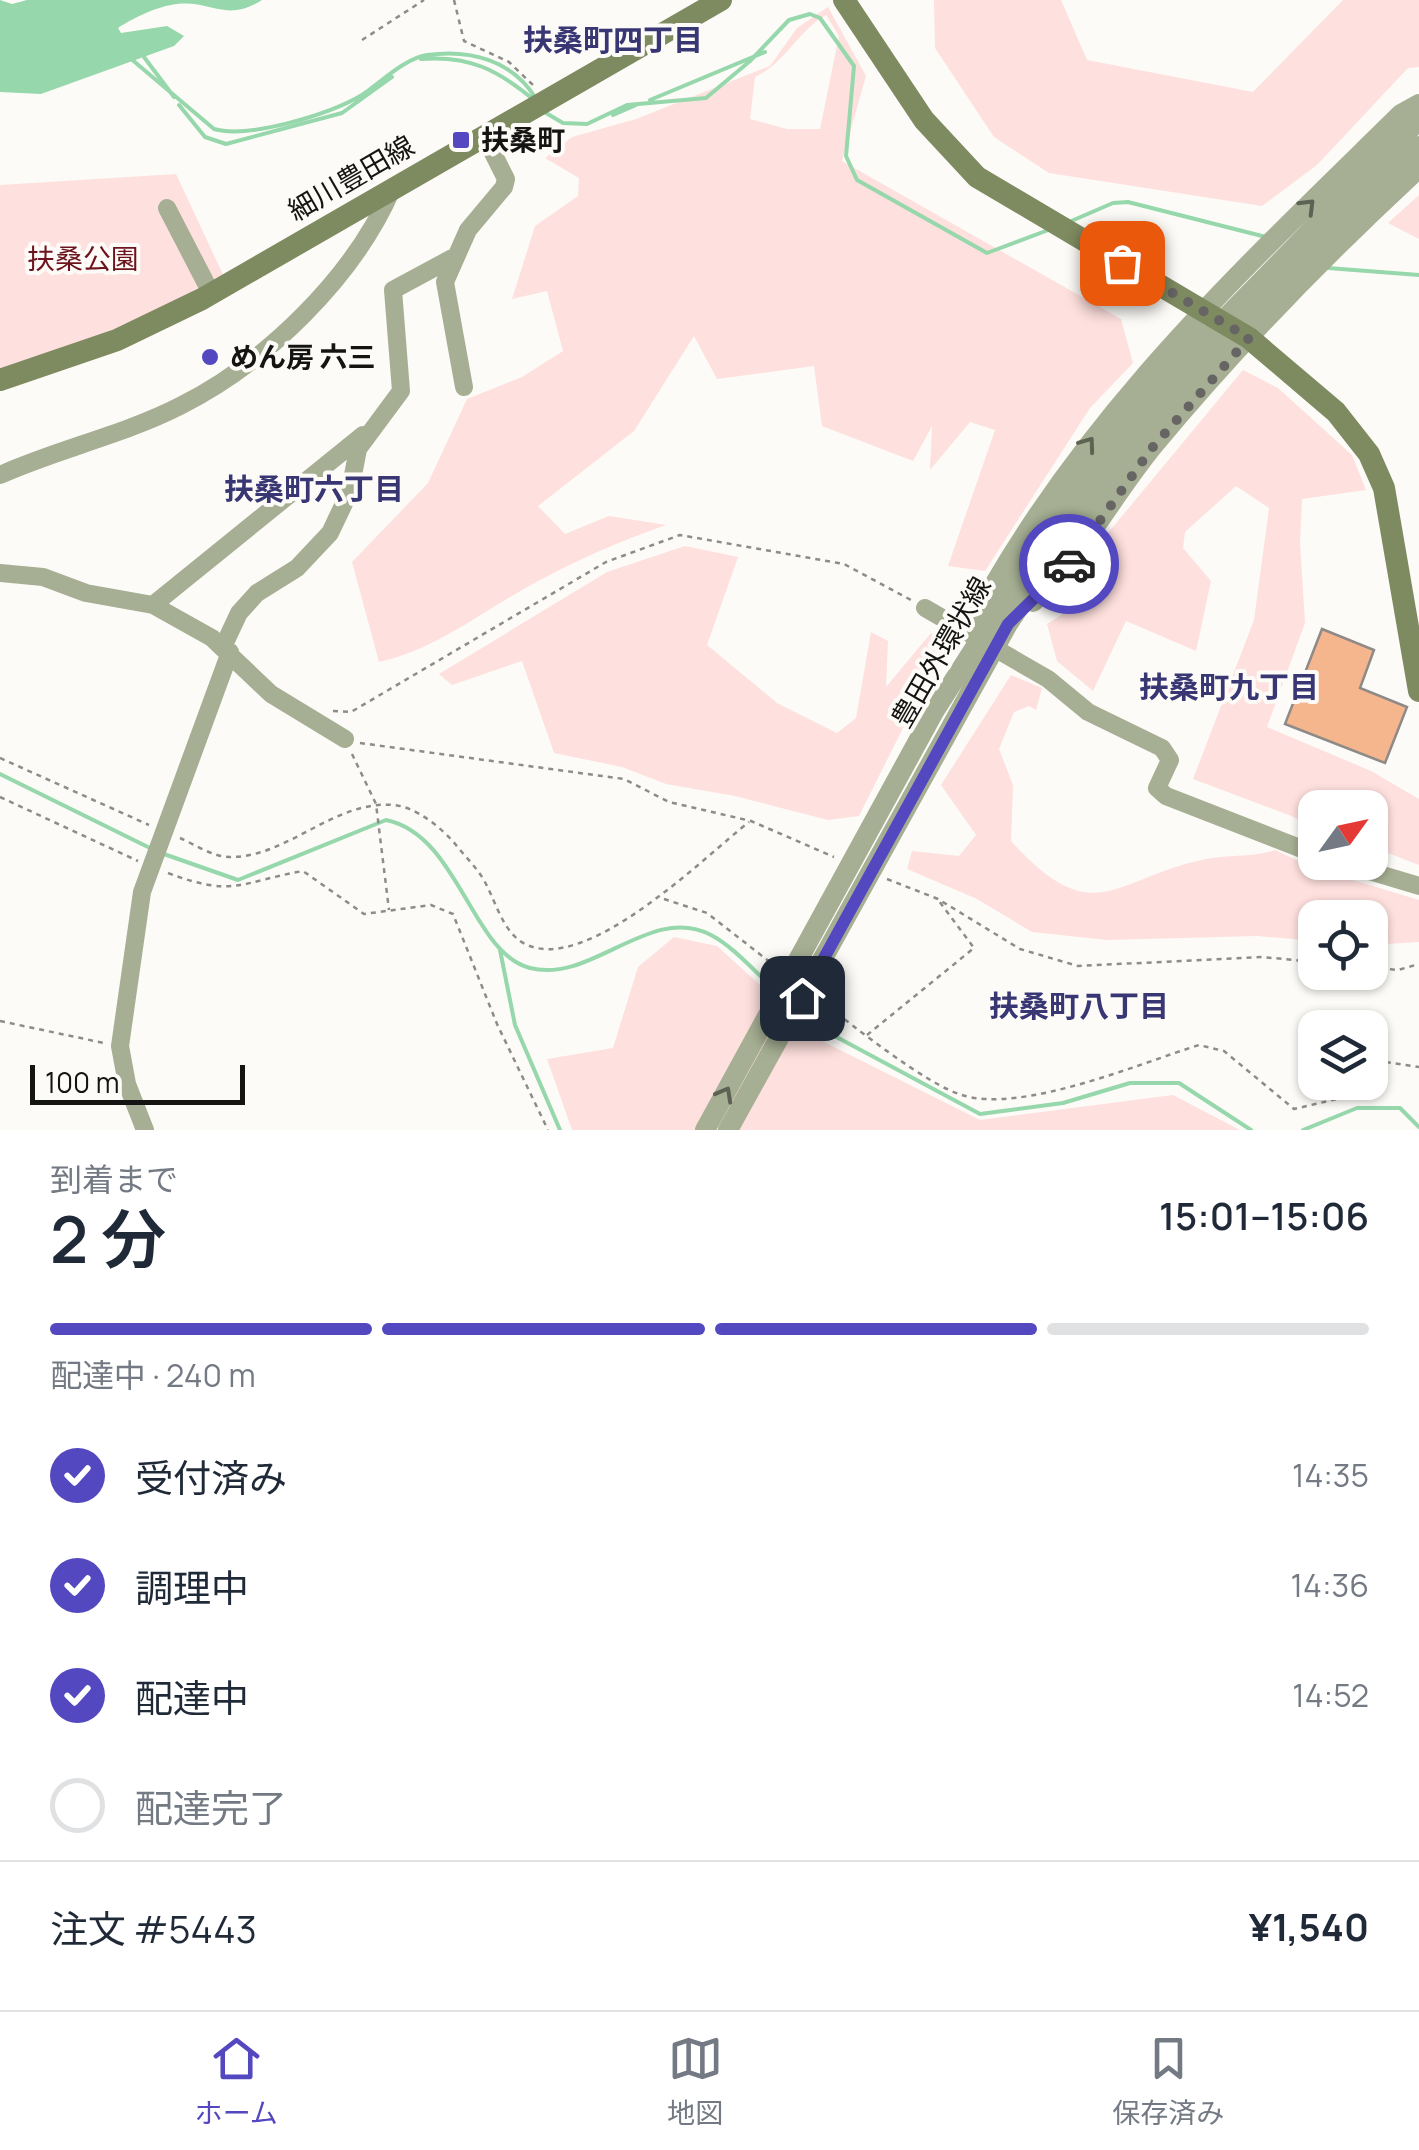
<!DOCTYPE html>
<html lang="ja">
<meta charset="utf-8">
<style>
:root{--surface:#fff;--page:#f6f6f7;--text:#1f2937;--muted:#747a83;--line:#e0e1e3;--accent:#5348bf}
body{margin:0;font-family:Manrope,"Noto Sans JP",sans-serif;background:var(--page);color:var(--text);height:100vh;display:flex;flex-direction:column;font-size:38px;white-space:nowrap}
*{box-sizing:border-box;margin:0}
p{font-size:32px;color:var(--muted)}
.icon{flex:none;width:55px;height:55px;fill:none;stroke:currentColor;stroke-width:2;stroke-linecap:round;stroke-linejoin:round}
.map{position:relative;height:1130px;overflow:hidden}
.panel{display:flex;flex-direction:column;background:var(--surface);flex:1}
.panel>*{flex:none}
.needle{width:65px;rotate:57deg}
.controls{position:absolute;left:1298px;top:790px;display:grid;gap:20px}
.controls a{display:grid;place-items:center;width:90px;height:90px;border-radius:20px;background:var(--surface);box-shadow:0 2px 8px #0004;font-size:50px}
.scale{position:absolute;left:30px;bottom:25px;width:215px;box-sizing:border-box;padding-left:10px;border:5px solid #141413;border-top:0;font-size:28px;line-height:35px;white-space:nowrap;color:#141413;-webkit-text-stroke:8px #fdfbf7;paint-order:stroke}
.pin{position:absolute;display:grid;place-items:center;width:85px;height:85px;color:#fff;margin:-42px;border-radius:20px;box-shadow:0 5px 15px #0006}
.courier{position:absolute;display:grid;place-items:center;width:100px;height:100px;margin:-50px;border:8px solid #5348bf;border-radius:50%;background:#fff;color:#222;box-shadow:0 2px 12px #0007}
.headline em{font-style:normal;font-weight:600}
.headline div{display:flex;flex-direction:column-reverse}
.headline{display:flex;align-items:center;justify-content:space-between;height:170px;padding:0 50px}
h1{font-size:65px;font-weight:600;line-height:75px}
.bar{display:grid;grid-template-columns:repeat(4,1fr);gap:15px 10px;align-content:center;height:120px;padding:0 50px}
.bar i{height:12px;border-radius:8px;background:var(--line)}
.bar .active{background:var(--accent)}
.bar p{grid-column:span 4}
.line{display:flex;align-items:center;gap:25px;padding:0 50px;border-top:2px solid var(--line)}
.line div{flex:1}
ol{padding:0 50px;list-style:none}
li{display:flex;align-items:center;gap:30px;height:110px}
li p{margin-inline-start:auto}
li .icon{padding:10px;border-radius:50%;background:var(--accent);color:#fff;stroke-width:4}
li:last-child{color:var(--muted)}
li i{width:55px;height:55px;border:5px solid var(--line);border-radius:50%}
.menu{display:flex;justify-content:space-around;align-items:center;height:140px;border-top:2px solid var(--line);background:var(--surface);font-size:28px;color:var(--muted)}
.menu a{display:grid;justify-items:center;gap:5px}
.menu .active{color:var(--accent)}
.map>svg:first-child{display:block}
</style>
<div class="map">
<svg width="1419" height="1130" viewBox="0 0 1419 1130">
<rect width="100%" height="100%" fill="#fdfbf7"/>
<path fill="#fee0de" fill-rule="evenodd" d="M934 0H1061L1087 60 1253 92 1343 0H1419V67L1408 68 1317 165 1262 206 1049 173 994 137 935 48Z
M828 7 866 76 842 161 1121 319 1133 363 1090 408 985 571 948 566 995 430 970 422 930 470 932 426 913 461 822 426 814 366 717 379 694 336 634 431 538 506 565 534 609 516 666 525C620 541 574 561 531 585 481 612 435 650 379 662L352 562 428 483 467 399 522 377 563 351 547 291 512 299 535 226 578 196 579 178 545 158 572 137 636 119 770 66 797 28ZM826 15 839 36 820 129H787L750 119 755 77C784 64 798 31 826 15Z
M176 174 227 283 113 333 0 370V185Z
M1419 195V239L1388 223Z
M1243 370 1278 388 1352 455 1366 490 1302 499 1300 543 1305 623 1267 727 1371 771 1419 799V865L1370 846V808H1315V825L1193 779 1254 620 1269 508 1236 486 1185 532 1183 548 1211 581 1196 651 1126 621 1093 691 1057 661 1047 624 1066 612 1108 533Z
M685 546 738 557 707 645 777 703 837 733 856 718 871 632 888 641 886 687 931 633 945 644 859 816 828 820 735 796 666 784 622 767 554 753 522 661 452 685 439 674 607 572Z
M1011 675 1042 688 1036 710 1029 706 1014 712 999 749 1013 785 1011 841C1095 933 1113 878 1206 859 1230 854 1249 858 1275 850L1316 869 1419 900V942L1370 945V918H1315V941L1257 936 1107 940 1032 932 977 899 907 869 912 851 959 856 976 835 941 785Z
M674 937 717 946 822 1041 980 1120 1173 1095 1240 1130H572L547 1059 613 1048 638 967Z"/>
<path fill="#96d7ab" d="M0 0 12 4 27 0H262C225 23 212 0 177 4 158 6 133 18 118 28L121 33 167 26 184 36 174 46 41 94 0 92Z"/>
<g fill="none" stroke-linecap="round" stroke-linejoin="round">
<path stroke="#96d7ab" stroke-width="4" d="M141 53 174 97
M130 58 214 129C249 139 330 114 362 95 380 83 405 58 427 55 470 49 511 60 535 97
M421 59C469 55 498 70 534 100
M650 100 765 52
M179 105 205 137 226 144 342 113 392 77
M546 113 563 123 587 124 627 105 706 98 750 61 789 20 810 14 820 18 854 66 846 156 857 180 987 253 1051 229
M613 115 636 105
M1069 222 1113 203 1128 202 1266 237
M1328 268 1419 275
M0 774 152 849
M161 853 238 880 386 820C459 835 471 953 530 968 592 984 650 903 711 935 734 947 756 973 775 990
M500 950 515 1025 560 1130
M801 1013 816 1026 980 1114 1063 1103 1130 1083H1179L1251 1130
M1303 1130 1357 1108H1400L1419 1127"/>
</g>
<path fill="#f5b68d" stroke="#8e8a88" stroke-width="2.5" d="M1322 629 1374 650 1360 688 1407 707 1385 763 1285 724Z"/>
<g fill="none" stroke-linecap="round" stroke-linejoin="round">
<path stroke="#8d8c89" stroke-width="2.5" stroke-dasharray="5 5" stroke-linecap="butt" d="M454 0 464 41 509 62 535 87
M362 40 424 0
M333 711 351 712 606 562 680 535 844 564 911 600
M360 743 624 779 669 802 751 821 834 857
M352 754 376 804 389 910
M0 758 149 825
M0 797 138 861
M180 838C194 844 213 857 229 857 288 858 333 800 394 805 416 807 442 828 456 845 464 855 473 864 480 874 495 895 500 931 525 944 587 975 704 857 749 822
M168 873C234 898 240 882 303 871L364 914 431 905 453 914 497 1024 548 1130
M887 879 938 899 1020 949 1078 966 1262 957 1315 962
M664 899 707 913 775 966
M1370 967 1398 970 1419 964
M821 1001C852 1025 927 1085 962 1095 1021 1114 1138 1064 1199 1045L1224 1051 1294 1109 1341 1098 1360 1082
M0 1021 104 1043
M867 1035 974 948 939 901
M1370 1074 1385 1062 1419 1067"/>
<path stroke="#a6af93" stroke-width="18" d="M167 208 211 293
M464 387 445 282 468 230 504 187 506 179 484 135
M0 475C58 449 123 435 180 406 266 363 354 277 392 189
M0 573 43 577 86 593 153 605 212 638 271 694 345 739
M153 605 363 435
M925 608 1048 679 1088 712 1162 748 1170 760 1157 788 1166 796 1315 854
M223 647 239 613 257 593 297 568 330 533 350 491 358 449 401 391 393 290 456 256
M1339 862 1419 886
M145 1130 127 1084 120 1046 142 892 230 652"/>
<path stroke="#a6af93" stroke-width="20" d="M1033 602C1081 557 1112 496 1154 445 1236 346 1325 255 1419 168
M969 630C1079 420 1235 277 1401 114L1419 104
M705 1130 935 710 1077 488 1153 392 1419 120
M728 1130 1008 624 1116 462 1217 345 1419 146"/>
<path stroke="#7e8a60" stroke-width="22" d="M844 0 924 120 977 177 1249 338 1336 412 1369 454 1384 488 1419 691
M0 380 117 340 202 299 721 0"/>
</g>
<defs><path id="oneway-chevron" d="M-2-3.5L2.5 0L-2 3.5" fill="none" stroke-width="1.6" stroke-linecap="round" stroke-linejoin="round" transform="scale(2.5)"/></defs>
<g stroke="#5d6253">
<use href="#oneway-chevron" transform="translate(1308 206) rotate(-45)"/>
<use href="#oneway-chevron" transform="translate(1088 444) rotate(-54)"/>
<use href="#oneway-chevron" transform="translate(725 1094) rotate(-61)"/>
</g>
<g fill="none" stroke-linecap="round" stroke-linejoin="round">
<path stroke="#666563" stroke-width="10" stroke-dasharray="0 18" d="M1069 564 1152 448 1249 338 1122 263"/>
<path stroke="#5348bf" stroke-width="12" d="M802 998 1008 624 1069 564"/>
</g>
<g fill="#5348bf" stroke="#fdfbf7" stroke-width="4">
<rect x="451" y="130" width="20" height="20" rx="5"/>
<circle cx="210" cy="357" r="10"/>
</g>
<g text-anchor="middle" stroke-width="8" stroke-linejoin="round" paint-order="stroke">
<g font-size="28" font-weight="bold" fill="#141413" stroke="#fdfbf7" text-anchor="start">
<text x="481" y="150">扶桑町</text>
<text x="230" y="367">めん房 六三</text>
</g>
<g font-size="28" fill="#141413" stroke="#fdfbf7">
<text transform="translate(351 178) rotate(-30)" y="10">細川豊田線</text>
<text transform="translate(941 652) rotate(-60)" y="10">豊田外環状線</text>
</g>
<g font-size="28" fill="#6c141d" stroke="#fdfbf7">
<text x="83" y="269">扶桑公園</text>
</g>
<g font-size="30" font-weight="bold" fill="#383773" stroke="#fdfbf7">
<text x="613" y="51">扶桑町四丁目</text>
<text x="314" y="500">扶桑町六丁目</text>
<text x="1229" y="698">扶桑町九丁目</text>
<text x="1079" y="1017">扶桑町八丁目</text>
</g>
</g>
</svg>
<div class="controls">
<a><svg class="needle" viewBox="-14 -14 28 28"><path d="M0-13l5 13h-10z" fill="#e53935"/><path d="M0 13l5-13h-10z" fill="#747a83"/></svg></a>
<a><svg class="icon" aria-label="locate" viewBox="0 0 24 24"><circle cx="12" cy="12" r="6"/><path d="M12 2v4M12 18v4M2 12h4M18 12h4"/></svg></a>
<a><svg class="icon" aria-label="layers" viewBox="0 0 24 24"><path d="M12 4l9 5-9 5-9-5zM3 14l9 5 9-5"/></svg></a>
</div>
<div class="scale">100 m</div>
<div class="pin" style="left:1122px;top:263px;background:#ea580c"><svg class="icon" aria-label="bag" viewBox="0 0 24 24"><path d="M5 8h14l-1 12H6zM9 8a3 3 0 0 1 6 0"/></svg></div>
<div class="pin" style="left:802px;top:998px;background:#1f2937"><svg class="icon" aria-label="home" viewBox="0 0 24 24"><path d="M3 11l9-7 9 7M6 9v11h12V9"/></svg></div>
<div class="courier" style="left:1069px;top:564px"><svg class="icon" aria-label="car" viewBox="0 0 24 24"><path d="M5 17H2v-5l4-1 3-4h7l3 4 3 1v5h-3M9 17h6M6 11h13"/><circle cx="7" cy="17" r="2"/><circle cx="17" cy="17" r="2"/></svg></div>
</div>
<section class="panel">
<div class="headline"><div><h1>2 分</h1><p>到着まで</p></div><em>15:01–15:06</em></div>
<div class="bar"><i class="active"></i><i class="active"></i><i class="active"></i><i></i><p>配達中 · 240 m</p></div>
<ol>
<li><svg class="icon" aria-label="check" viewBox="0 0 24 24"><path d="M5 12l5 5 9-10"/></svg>受付済み<p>14:35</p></li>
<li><svg class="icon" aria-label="check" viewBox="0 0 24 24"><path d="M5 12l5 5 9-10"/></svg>調理中<p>14:36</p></li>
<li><svg class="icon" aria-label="check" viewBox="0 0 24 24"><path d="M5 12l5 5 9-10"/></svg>配達中<p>14:52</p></li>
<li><i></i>配達完了</li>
</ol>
<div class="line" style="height:130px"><div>注文 #5443</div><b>¥1,540</b></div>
</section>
<nav class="menu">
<a class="active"><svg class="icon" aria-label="home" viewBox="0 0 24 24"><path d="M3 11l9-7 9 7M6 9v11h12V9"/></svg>ホーム</a>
<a><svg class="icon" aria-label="map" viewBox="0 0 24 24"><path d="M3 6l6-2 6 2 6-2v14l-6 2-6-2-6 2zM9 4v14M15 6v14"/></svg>地図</a>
<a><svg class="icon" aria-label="saved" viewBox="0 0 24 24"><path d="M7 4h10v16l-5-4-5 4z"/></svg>保存済み</a>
</nav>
